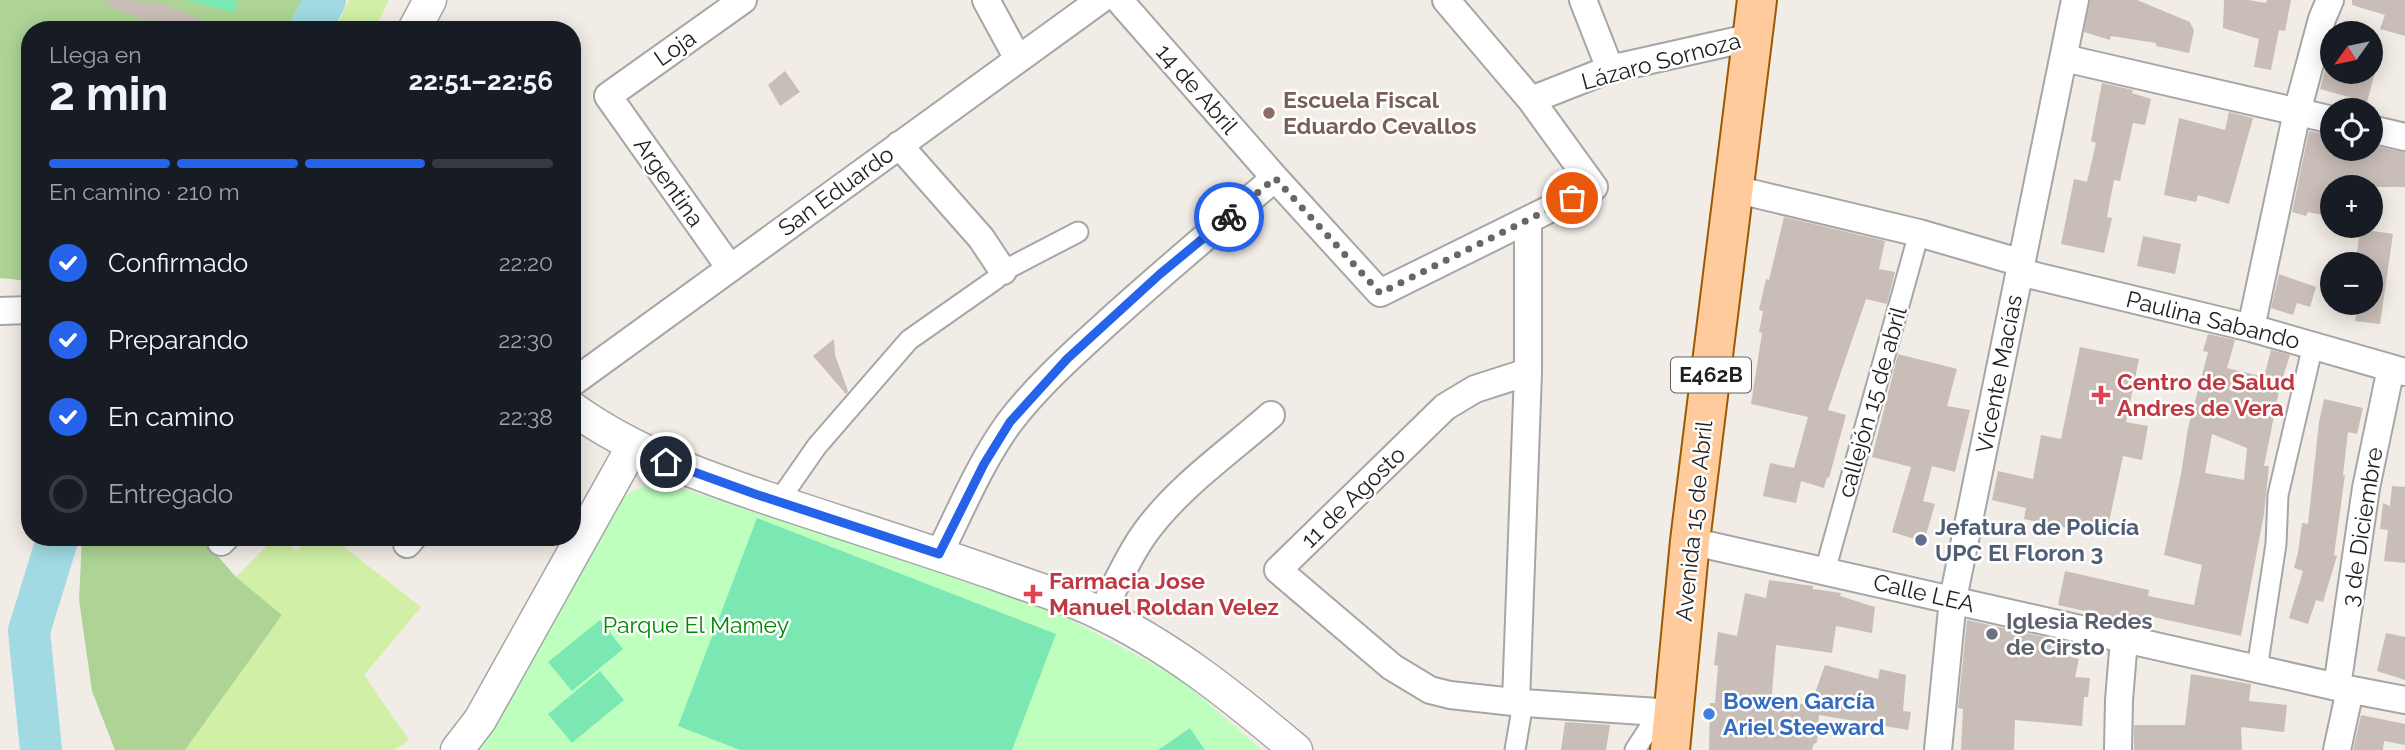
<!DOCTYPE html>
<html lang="es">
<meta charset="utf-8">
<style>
:root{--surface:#171b24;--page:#20242c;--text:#f1f3f6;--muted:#9ea1a6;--line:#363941;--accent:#2563eb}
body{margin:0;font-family:Raleway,sans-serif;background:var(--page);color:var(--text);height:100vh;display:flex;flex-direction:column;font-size:26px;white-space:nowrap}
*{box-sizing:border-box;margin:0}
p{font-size:23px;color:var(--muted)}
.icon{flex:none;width:38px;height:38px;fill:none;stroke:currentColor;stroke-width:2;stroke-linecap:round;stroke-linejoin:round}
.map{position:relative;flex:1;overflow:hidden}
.sheet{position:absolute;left:21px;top:21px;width:560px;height:525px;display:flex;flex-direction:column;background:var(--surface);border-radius:28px;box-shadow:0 4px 18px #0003}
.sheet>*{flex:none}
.needle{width:46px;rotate:237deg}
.fabs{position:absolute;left:2320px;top:21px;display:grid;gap:14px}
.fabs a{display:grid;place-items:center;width:63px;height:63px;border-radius:50%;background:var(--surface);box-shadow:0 4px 18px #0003;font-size:35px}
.pin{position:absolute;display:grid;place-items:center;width:60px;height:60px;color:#fff;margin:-30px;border:4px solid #fff;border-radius:50%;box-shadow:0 2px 7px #0007}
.courier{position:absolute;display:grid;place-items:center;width:70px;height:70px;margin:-35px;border:5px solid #2563eb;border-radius:50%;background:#fff;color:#222;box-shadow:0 2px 9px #0007}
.head em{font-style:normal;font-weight:700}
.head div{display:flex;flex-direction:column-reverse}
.head{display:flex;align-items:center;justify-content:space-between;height:119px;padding:0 28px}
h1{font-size:46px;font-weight:700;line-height:52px}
.bar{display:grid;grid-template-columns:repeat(4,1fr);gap:10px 7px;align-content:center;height:84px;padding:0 28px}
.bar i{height:9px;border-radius:5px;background:var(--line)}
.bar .on{background:var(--accent)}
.bar p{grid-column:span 4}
ol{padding:0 28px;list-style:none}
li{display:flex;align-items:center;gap:21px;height:77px}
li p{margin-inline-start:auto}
li .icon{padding:7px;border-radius:50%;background:var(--accent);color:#fff;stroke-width:4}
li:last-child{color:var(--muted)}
li i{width:38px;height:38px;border:4px solid var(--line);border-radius:50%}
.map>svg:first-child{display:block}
</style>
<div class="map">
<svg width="2405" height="750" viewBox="0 0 2405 750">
<rect width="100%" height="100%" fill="#f1ece5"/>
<path fill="#d1f0a6" d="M349 0H389L374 30H335Z
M276 537H280L296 551 313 537H331L421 607 364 675 409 740 394 750H185L282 615 236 577Z"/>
<path fill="#add495" d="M0 0H311L298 30H30V281L0 278Z
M82 537H201L236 577 282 615 185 750H115L92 691 79 600Z"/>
<path fill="#beffbe" d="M659 484 677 487 884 554 1064 616 1180 679 1262 750H476L486 738 616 506C629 491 640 486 659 484Z"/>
<path fill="#7be8b4" d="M186 0H237L234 13Z
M757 518 1056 634 1012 750H740L678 726Z
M600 620 623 649 572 691 548 662Z
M600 671 624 700 572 743 548 714Z
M1190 728 1205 750H1158Z"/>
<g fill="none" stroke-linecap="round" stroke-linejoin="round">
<path stroke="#a1dae3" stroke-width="42" d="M310 30 325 0
M41 750 29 631 58 537"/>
</g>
<path fill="#c9bdb7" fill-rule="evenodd" d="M105 0H130L166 5 225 30H170L104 4Z
M2090 0H2137L2190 22 2194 31 2189 53 2156 46V43L2111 36 2110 40 2084 32Z
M2224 0H2248L2266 3 2267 0H2291L2285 31 2279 30 2271 70 2254 67 2259 39 2223 28Z
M2352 0H2405V36L2380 29 2385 15 2352 5Z
M2333 40V72H2375L2367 102 2320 89Z
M785 71 800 92 780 106 768 85Z
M2102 83 2133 90 2132 93 2151 99 2145 125 2133 123 2120 181 2114 180 2107 217 2112 218 2104 253 2061 244 2074 179 2087 182 2096 143 2091 141Z
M2229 112 2253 118 2229 204 2198 195 2196 202 2164 195 2179 118 2225 130Z
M2309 131 2333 135V149H2375V146L2405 152V187H2333V217L2308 212 2306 216 2292 212Z
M1784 217 1885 241 1879 269 1895 272 1887 304 1866 299 1828 410 1846 415 1829 478 1827 477 1824 488 1801 481 1796 503 1763 496 1770 463 1794 468 1808 417 1751 404 1762 333 1759 332 1763 311 1759 310 1766 279 1769 280Z
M2360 229 2393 234 2380 324 2355 321 2358 303H2371V263L2356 261Z
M2143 236 2181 244 2175 274 2137 266Z
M2279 274 2316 287 2310 307 2297 303 2293 315 2271 308Z
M2208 334 2235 340 2227 368 2264 377 2271 350 2290 355 2280 386 2264 466H2269L2264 514 2241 636 2144 615 2142 624 2058 605 2065 571 2149 590 2148 596 2194 605 2202 565 2164 555 2181 474 2188 428 2208 352 2203 351ZM2212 434 2247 448 2244 480 2205 473Z
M834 339 835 355 848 391 846 394 813 356Z
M2080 347 2139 359 2126 422 2148 426 2142 460 2123 456 2106 536 2024 519 2026 508 1992 500 1998 471 2033 479 2041 435 2061 439Z
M1898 354 1957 369 1947 406 1970 410 1955 472 1932 466 1923 501 1935 504 1924 542 1892 532 1911 467 1872 457Z
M2324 399 2363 408 2357 434 2348 432 2343 475H2345L2334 555 2337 556 2323 602 2316 600 2308 624 2289 618 2303 571 2294 568 2298 552 2302 523 2308 524 2319 422Z
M2392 486 2405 487V563L2384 561 2388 530 2380 529 2383 503 2390 506Z
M1769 580 1813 586V589L1841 593 1840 596 1875 607 1872 633 1836 626 1832 653 1776 645 1771 705 1811 704 1825 665 1878 679 1880 669 1906 675 1903 711 1911 712 1908 730 1819 715 1817 742 1813 745 1812 750H1709L1710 703H1715L1718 666 1714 665 1718 632 1737 636 1745 593 1766 598Z
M1967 620 2058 640 2056 653 2079 659 2075 677 2090 678 2088 697H2084L2082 726 2015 720 2014 750H1961L1963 709 1958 708Z
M2386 633 2405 637V680L2377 671Z
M2191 674 2251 684 2249 701 2287 705 2284 732 2241 727 2242 750H2134V725H2185Z
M2361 715 2405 724V745L2384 741 2383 750H2353Z
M1565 722 1610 725 1606 750H1561Z"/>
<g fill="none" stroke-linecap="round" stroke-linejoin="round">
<defs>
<path id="pedestrian" d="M778 502 817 446 909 340 996 279 1003 271 1078 232
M1825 571 1919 233
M2257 669 2276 544 2278 495 2313 345
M1515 750 1523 703
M1635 750 1659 713"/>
<path id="minor" d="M986 0 1018 59
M1119 0 1275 178 1380 293 1594 187 1531 100 1446 0
M1583 0 1610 69
M2064 58 2333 120
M1531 100 1610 69 1753 37
M2371 129 2405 137
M899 145 981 238 1003 271
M1734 189 1919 233 2022 263
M730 268 608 96 743 0
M2019 272 2251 328 2405 372
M0 311 30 310
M2251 328 2297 112 2322 19 2330 0
M1528 372 1475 389 1445 407 1278 570 1392 667 1430 690 1450 695 1523 703 1673 713
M572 383 1100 0
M1690 541 2337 687 2405 700
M221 542 226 537
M407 544 413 537
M939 554C961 510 980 463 1009 423 1037 386 1072 355 1106 324 1161 274 1218 226 1275 178
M1101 614C1115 587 1127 558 1145 533 1178 487 1229 452 1271 415
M2337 687 2366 488 2391 368
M1516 702 1528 372V220
M1938 750 1953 599 2075 0
M2118 750 2119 700 2124 639
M2337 750 2350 690"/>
<path id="tertiary" d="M414 30 430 0
M572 408C630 450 696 474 764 497 841 523 919 547 996 574 1028 586 1060 595 1091 609 1168 644 1232 696 1296 750
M457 750 480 720 633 446"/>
<path id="primary" d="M1670 750 1690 541 1757 0"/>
</defs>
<use href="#pedestrian" stroke="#a6a6a6" stroke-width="23"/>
<use href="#minor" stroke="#a6a6a6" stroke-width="30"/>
<use href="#tertiary" stroke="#a6a6a6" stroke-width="35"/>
<use href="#primary" stroke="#9b5a00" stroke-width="42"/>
<use href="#pedestrian" stroke="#fff" stroke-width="19"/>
<use href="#minor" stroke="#fff" stroke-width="26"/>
<use href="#tertiary" stroke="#fff" stroke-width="32"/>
<use href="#primary" stroke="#ffcb9c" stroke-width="38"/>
</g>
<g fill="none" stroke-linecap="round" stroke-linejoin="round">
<path stroke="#686764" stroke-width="7" stroke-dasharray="0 12.6" d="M1229 217 1275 178 1380 293 1572 198"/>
<path stroke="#2563eb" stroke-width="9" d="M666 462 755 494 939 554 984 464 1010 422 1067 359 1160 274 1229 217"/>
</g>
<circle fill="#8d6e63" stroke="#fff" stroke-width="2.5" cx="1269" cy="113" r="7"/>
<g fill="#e0444e" stroke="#fff" stroke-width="2.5">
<path d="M2097.5 384.5h7v7h7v7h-7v7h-7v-7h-7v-7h7z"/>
<path d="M1029.5 583.5h7v7h7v7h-7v7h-7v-7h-7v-7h7z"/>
</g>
<circle fill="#5c6f8a" stroke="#fff" stroke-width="2.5" cx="1921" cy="540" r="7"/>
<circle fill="#6b7280" stroke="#fff" stroke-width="2.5" cx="1992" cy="634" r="7"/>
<circle fill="#3f7fe0" stroke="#fff" stroke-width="2.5" cx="1709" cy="714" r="7"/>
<g text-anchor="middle" stroke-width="5" stroke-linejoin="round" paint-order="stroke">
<rect fill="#fff" stroke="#626262" stroke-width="2" x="1671" y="357.5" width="80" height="35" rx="5"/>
<g font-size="21" font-weight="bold" fill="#1f1f1f">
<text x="1711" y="382">E462B</text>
</g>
<g font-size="23" fill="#1f1f1f" stroke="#fff">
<text transform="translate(675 48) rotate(-35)" y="8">Loja</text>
<text transform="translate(1661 61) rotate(-15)" y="8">Lázaro Sornoza</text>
<text transform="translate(1197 89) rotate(49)" y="8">14 de Abril</text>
<text transform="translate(669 182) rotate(55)" y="8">Argentina</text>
<text transform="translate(836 191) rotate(-36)" y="8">San Eduardo</text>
<text transform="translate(2213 320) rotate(14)" y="8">Paulina Sabando</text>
<text transform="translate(1999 374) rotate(-79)" y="8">Vicente Macías</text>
<text transform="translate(1872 402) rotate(-74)" y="8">callejón 15 de abril</text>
<text transform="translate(1353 497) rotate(-44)" y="8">11 de Agosto</text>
<text transform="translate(1694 521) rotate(-84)" y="8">Avenida 15 de Abril</text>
<text transform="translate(2362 527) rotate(-81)" y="8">3 de Diciembre</text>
<text transform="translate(1924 593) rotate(13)" y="8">Calle LEA</text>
</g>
<g font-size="23" font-weight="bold" fill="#785e54" stroke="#fff" text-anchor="start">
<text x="1283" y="108">Escuela Fiscal<tspan x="1283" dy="26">Eduardo Cevallos</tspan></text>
</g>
<g font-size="23" font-weight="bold" fill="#be3a42" stroke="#fff" text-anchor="start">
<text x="2117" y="390">Centro de Salud<tspan x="2117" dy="26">Andres de Vera</tspan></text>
<text x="1049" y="589">Farmacia Jose<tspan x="1049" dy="26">Manuel Roldan Velez</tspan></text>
</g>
<g font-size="23" font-weight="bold" fill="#4e5e75" stroke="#fff" text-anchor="start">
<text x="1935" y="535">Jefatura de Policía<tspan x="1935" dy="26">UPC El Floron 3</tspan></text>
</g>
<g font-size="23" font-weight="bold" fill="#5b616d" stroke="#fff" text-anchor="start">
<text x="2006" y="629">Iglesia Redes<tspan x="2006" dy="26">de Cirsto</tspan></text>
</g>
<g font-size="23" fill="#018a00" stroke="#fff">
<text x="696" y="633">Parque El Mamey</text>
</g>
<g font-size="23" font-weight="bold" fill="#366cbe" stroke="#fff" text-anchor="start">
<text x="1723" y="709">Bowen García<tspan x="1723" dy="26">Ariel Steeward</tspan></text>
</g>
</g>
</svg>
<div class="fabs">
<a><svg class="needle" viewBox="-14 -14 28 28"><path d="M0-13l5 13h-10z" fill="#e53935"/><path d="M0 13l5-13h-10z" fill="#9ea1a6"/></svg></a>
<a><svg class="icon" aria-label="locate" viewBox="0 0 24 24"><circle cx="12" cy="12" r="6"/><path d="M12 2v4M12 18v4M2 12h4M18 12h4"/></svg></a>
<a>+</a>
<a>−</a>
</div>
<div class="pin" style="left:1572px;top:198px;background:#ea580c"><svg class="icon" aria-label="bag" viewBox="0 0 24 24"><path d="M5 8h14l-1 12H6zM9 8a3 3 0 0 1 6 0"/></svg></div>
<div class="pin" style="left:666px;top:462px;background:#1f2937"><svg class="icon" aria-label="home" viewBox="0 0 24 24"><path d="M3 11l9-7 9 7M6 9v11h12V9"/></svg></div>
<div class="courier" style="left:1229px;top:217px"><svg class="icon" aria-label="bike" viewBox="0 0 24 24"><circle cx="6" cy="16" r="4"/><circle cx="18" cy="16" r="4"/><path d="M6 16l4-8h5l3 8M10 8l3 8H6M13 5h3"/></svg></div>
<section class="sheet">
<div class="head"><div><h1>2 min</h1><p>Llega en</p></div><em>22:51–22:56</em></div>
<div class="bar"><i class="on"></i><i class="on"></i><i class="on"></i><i></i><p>En camino · 210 m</p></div>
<ol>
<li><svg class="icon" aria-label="check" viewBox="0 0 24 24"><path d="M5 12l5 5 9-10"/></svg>Confirmado<p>22:20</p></li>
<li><svg class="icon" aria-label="check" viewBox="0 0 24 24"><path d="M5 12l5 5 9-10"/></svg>Preparando<p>22:30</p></li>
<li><svg class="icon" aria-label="check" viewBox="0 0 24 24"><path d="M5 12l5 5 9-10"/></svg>En camino<p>22:38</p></li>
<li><i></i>Entregado</li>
</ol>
</section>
</div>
